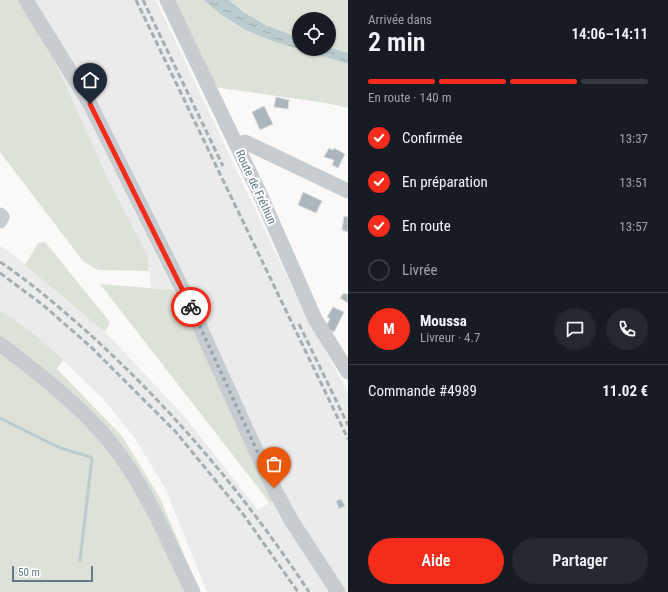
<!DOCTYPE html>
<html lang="fr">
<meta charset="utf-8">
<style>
:root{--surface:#171b24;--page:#242831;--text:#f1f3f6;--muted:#9ea1a6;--line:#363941;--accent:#f52b1b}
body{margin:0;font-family:"Roboto Condensed",sans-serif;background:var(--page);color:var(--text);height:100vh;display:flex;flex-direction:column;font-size:15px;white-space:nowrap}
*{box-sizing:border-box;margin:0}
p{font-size:13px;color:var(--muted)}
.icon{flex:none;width:22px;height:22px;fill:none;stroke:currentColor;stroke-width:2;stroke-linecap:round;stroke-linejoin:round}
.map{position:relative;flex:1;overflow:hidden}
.side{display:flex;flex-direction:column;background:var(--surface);width:320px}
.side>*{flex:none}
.controls{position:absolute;left:292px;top:12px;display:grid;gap:8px}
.controls a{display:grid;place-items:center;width:44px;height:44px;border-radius:50%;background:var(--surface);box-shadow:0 1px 3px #0004;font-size:20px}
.scale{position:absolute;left:12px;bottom:10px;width:81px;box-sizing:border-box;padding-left:4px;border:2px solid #617a85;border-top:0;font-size:11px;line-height:14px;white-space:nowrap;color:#617a85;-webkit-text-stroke:3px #fff;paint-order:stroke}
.pin{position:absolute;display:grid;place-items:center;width:34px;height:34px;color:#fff;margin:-41px -17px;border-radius:50% 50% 50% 0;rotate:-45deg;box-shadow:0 0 4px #0007}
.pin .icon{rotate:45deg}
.courier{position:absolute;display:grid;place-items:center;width:40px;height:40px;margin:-20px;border:3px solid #f52b1b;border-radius:50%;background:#fff;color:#222;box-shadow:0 1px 5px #0007}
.summary em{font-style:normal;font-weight:600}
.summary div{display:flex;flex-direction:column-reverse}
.summary{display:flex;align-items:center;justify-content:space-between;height:68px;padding:0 20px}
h1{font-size:26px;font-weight:600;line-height:30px}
.bar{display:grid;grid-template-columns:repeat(4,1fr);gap:6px 4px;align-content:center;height:48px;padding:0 20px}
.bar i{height:5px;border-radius:3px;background:var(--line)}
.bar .active{background:var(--accent)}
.bar p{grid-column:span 4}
.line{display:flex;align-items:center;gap:10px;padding:0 20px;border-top:1px solid var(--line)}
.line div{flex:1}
.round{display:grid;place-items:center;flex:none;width:42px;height:42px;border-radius:21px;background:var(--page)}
ol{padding:0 20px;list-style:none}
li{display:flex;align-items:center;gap:12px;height:44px}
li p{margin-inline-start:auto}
li .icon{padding:4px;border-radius:50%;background:var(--accent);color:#fff;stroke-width:4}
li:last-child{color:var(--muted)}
li i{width:22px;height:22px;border:2px solid var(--line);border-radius:50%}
.button{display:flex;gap:8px;margin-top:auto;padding:8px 20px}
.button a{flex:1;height:46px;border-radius:24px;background:var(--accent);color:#fff;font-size:16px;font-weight:600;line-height:46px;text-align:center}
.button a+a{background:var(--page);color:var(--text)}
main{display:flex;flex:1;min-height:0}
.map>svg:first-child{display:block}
</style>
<main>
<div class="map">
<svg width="348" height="592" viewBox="0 0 348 592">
<defs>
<pattern id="water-ripples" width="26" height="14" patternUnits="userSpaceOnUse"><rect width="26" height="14" fill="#bcccce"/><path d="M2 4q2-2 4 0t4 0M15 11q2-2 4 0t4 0" fill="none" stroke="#9cabad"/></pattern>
</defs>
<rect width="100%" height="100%" fill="#faf9f7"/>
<path fill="#eaebea" d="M27 0H156L301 306 348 392V592H207L165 488 134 437 103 399 70 367 33 333 0 310V246L7 250 95 321 185 417 258 510 269 503 173 291 151 287 148 256 109 181Z"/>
<path fill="#dce2d7" d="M0 0H25L33 13 109 181 148 256 149 271 98 270 83 261 0 152Z
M172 0H203L220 14 247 31 275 42 348 64V108L326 103 213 87Z
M229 0H348V53L329 47V19H299V38C273 30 250 17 229 0Z
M45 242 110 322 105 332 25 265 38 243Z
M100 284 173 290 274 499 270 503Z
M0 310 33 333 63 360 57 369 122 436 160 498 200 592H0Z"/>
<path fill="url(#water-ripples)" d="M203 0H229L244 12 266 25 299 38V49H329V47L348 53V64L275 42 247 31 220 14Z"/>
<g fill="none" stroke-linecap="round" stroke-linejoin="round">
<path stroke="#bcccce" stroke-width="3" d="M0 418 60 448 87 456 92 458 80 560"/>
</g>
<path fill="#abb7bc" stroke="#dcdbd9" d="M276 97 289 100 288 109 274 107Z
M264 106 273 124 260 130 252 112Z
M329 148 333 150 334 148 345 154 338 168 332 165 334 160 324 157Z
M303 192 322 201 316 213 298 205Z
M344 216 348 217V232L342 230Z
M344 293 348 295V303L340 298Z
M333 307 344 312 334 332 325 328 330 319 327 317Z
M341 499 345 506 339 509 336 501Z"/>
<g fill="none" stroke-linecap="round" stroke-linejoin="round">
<path stroke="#c6cccf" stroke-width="15" d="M26 0 90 104 184 292 268 477 291 520 338 592
M167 0 259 192 315 319 348 372
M237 145 245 142 348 191
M0 215 2 217 0 221
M0 344C39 374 80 405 111 443 146 487 168 542 193 592"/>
<path stroke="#a4aeb3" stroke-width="3" stroke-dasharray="6 3" stroke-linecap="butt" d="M136 0 348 439
M143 0 223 166
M0 262C30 282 58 306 85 330 171 407 246 496 309 592
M0 273 43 305 91 347 175 431 243 514 298 592
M299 324 348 425"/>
</g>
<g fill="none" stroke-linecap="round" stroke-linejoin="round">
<path stroke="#97a6ad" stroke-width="4" stroke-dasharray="0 7.2" d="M191 307 274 488"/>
<path stroke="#f52b1b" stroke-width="5" d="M90 104 191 307"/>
</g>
<g text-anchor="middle" stroke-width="4" stroke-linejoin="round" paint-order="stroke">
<g font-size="12" fill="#617a85" stroke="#fff">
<text transform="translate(256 187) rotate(65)" y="4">Route de Fréthun</text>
</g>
</g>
</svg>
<div class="controls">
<a><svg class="icon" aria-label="locate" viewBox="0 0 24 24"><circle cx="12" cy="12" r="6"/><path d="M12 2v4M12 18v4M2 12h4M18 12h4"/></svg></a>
</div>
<div class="scale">50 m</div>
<div class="pin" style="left:274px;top:488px;background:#ea580c"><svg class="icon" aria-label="bag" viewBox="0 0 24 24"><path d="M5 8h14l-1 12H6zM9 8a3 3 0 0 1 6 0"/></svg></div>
<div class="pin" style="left:90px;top:104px;background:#1f2937"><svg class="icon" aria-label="home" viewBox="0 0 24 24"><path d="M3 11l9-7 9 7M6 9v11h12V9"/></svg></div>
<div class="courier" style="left:191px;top:307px"><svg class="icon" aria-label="bike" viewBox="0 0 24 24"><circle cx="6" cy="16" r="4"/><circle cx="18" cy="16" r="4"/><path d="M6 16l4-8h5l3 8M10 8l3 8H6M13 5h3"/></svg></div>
</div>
<section class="side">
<div class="summary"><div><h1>2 min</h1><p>Arrivée dans</p></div><em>14:06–14:11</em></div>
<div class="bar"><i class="active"></i><i class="active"></i><i class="active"></i><i></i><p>En route · 140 m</p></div>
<ol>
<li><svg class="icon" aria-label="check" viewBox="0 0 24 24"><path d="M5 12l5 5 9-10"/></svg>Confirmée<p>13:37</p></li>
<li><svg class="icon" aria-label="check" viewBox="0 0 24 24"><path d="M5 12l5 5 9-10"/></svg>En préparation<p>13:51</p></li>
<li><svg class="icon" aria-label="check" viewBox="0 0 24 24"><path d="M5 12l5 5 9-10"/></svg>En route<p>13:57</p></li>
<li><i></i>Livrée</li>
</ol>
<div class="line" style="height:72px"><b class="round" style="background:var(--accent);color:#fff">M</b><div><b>Moussa</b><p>Livreur · 4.7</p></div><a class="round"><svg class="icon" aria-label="chat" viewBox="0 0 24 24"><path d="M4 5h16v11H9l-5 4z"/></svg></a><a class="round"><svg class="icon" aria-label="phone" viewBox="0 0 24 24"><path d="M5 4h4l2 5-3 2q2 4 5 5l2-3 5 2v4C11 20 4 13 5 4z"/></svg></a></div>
<div class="line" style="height:52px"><div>Commande #4989</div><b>11.02 €</b></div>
<div class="button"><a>Aide</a><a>Partager</a></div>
</section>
</main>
